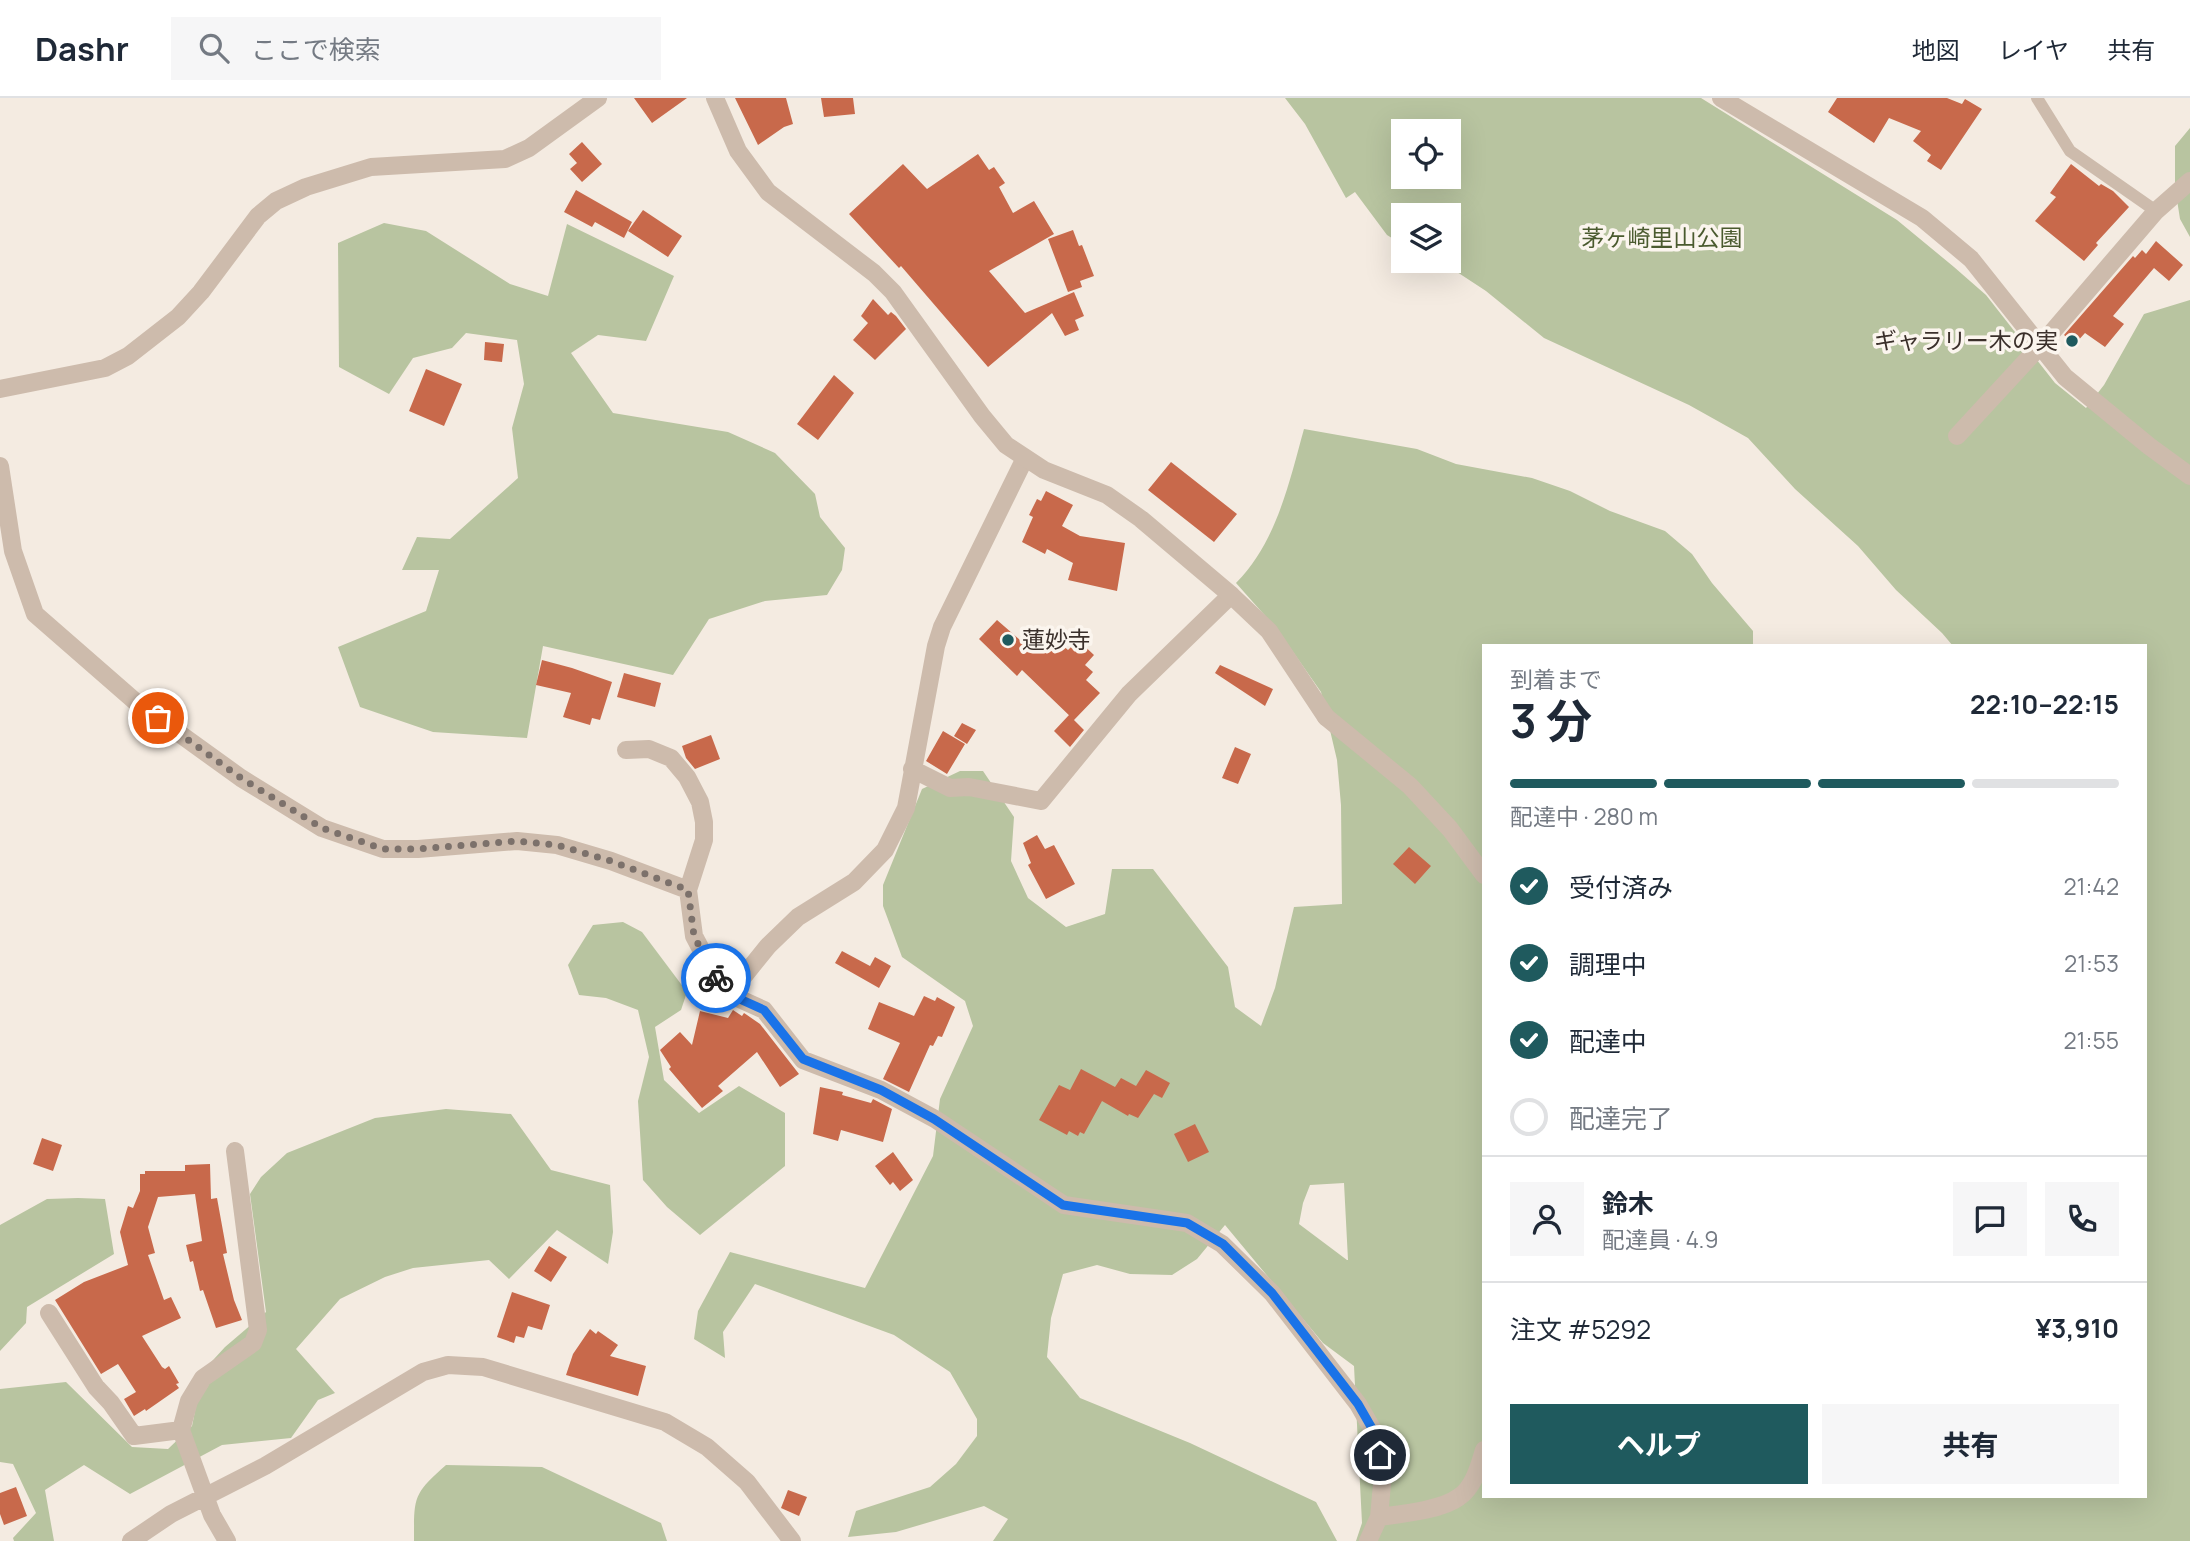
<!DOCTYPE html>
<html lang="ja">
<meta charset="utf-8">
<style>
:root{--surface:#fff;--page:#f6f6f7;--text:#1f2937;--muted:#747a83;--line:#e0e1e3;--accent:#1f5a5e}
body{margin:0;font-family:Manrope,"Noto Sans JP",sans-serif;background:var(--page);color:var(--text);height:100vh;display:flex;flex-direction:column;font-size:26px;white-space:nowrap}
*{box-sizing:border-box;margin:0}
p{font-size:23px;color:var(--muted)}
.icon{flex:none;width:38px;height:38px;fill:none;stroke:currentColor;stroke-width:2;stroke-linecap:round;stroke-linejoin:round}
.map{position:relative;flex:1;overflow:hidden}
.panel{position:absolute;left:1482px;top:546px;width:665px;height:854px;display:flex;flex-direction:column;background:var(--surface);border-radius:0px;box-shadow:0 7px 28px #0002}
.panel>*{flex:none}
.fabs{position:absolute;left:1391px;top:21px;display:grid;gap:14px}
.fabs a{display:grid;place-items:center;width:70px;height:70px;border-radius:0px;background:var(--surface);box-shadow:0 7px 28px #0002;font-size:35px}
.pin{position:absolute;display:grid;place-items:center;width:60px;height:60px;color:#fff;margin:-30px;border:4px solid #fff;border-radius:50%;box-shadow:0 2px 7px #0007}
.courier{position:absolute;display:grid;place-items:center;width:70px;height:70px;margin:-35px;border:5px solid #1a73e8;border-radius:50%;background:#fff;color:#222;box-shadow:0 2px 9px #0007}
.overview em{font-style:normal;font-weight:700}
.overview div{display:flex;flex-direction:column-reverse}
.overview{display:flex;align-items:center;justify-content:space-between;height:119px;padding:0 28px}
h1{font-size:46px;font-weight:700;line-height:52px}
.bar{display:grid;grid-template-columns:repeat(4,1fr);gap:10px 7px;align-content:center;height:84px;padding:0 28px}
.bar i{height:9px;border-radius:5px;background:var(--line)}
.bar .on{background:var(--accent)}
.bar p{grid-column:span 4}
.line{display:flex;align-items:center;gap:18px;padding:0 28px;border-top:2px solid var(--line)}
.line div{flex:1}
.round{display:grid;place-items:center;flex:none;width:74px;height:74px;border-radius:0px;background:var(--page)}
ol{padding:0 28px;list-style:none}
li{display:flex;align-items:center;gap:21px;height:77px}
li p{margin-inline-start:auto}
li .icon{padding:7px;border-radius:50%;background:var(--accent);color:#fff;stroke-width:4}
li:last-child{color:var(--muted)}
li i{width:38px;height:38px;border:4px solid var(--line);border-radius:50%}
.button{display:flex;gap:14px;margin-top:auto;padding:14px 28px}
.button a{flex:1;height:80px;border-radius:0px;background:var(--accent);color:#fff;font-size:28px;font-weight:700;line-height:80px;text-align:center}
.button a+a{background:var(--page);color:var(--text)}
header{display:flex;align-items:center;gap:42px;box-sizing:border-box;height:98px;padding:0 35px;background:var(--surface);border-bottom:2px solid var(--line)}
header strong{font-size:33px}
nav{display:flex;gap:38px;margin-inline-start:auto;font-size:24px}
.search{width:490px;height:63px;background:var(--page);display:flex;align-items:center;gap:18px;box-sizing:border-box;padding:0 24px;border-radius:0px;color:var(--muted);font-size:26px}
.map>svg:first-child{display:block}
</style>
<header>
<strong>Dashr</strong>
<div class="search"><svg class="icon" aria-label="search" viewBox="0 0 24 24"><circle cx="10" cy="10" r="6"/><path d="M15 15l6 6"/></svg>ここで検索</div>
<nav><a>地図</a><a>レイヤ</a><a>共有</a></nav>
</header>
<div class="map">
<svg width="2190" height="1443" viewBox="0 0 2190 1443">
<rect width="100%" height="100%" fill="#f4ebe1"/>
<path fill="#b8c4a0" fill-rule="evenodd" d="M1285 0H1701L1897 122 1954 169 1986 197 2055 285 2086 310 2104 287 2144 216 2190 202V1443H1356L1362 1425 1354 1268 1323 1245 1225 1127 1197 1161 1172 1177 1130 1176 1097 1167 1063 1176 1051 1220 1047 1259 1080 1300 1190 1345 1316 1404 1337 1443H993L1008 1421 984 1408 896 1434 848 1439 856 1413 930 1389 956 1366 977 1338V1321L950 1274 894 1237 755 1186 723 1234 725 1260 694 1241 698 1213 730 1154 865 1190 933 1058 940 1001 973 928 965 903 902 859 883 808V787L922 691 960 673H983L1014 719 1011 763 1028 800 1066 829 1105 816 1112 771H1153L1228 869 1235 909 1261 928 1275 890 1294 809 1342 806 1341 707 1337 662 1321 594 1277 531 1236 485C1277 443 1289 385 1304 331L1417 351 1456 366 1532 380 1570 393 1610 413 1665 433 1692 456 1712 485 1753 533V548H1484V1398H2146V548H1953L1942 535 1896 492 1858 448 1795 391 1748 340 1689 307 1544 240 1486 193 1457 174 1430 163H1449V117H1404L1403 147 1387 137 1355 94 1346 100 1305 26ZM1404 33H1449V79H1404ZM1344 1085 1348 1162H1347L1299 1126 1303 1105 1310 1087Z
M2190 30V139L2180 121 2175 89V48Z
M384 125 426 133 510 186 548 198 567 126 674 178 646 243 598 237 571 255 613 315 728 334 775 355 815 396 820 419 845 450 842 472 827 497 765 503 709 521 673 577 543 548 527 640 433 634 360 609 338 549 426 513 439 472H402L417 439 450 441 518 380 512 330 524 286 517 242 466 235 452 250 413 260 389 296 339 269 338 145Z
M623 824 642 834 687 894 681 912 655 929 664 982 699 1015 739 988 785 1015V1068L700 1137 667 1109 643 1082 638 1003 649 959 638 912 606 900 579 897 568 867 593 827Z
M446 1011 511 1016 551 1072 610 1087 613 1134 608 1166 557 1132 509 1181 489 1162 413 1170 385 1179 340 1201 296 1251 335 1295 318 1302 291 1340 222 1347 130 1396 84 1367 45 1392 54 1443H14L13 1440 36 1415 13 1366 0 1364V1291L66 1284 132 1349 168 1351 192 1328 203 1273 225 1249 266 1214 250 1096 261 1079 287 1055 375 1020Z
M78 1100 105 1101 114 1156 27 1209 26 1225 0 1253V1127L47 1101Z
M446 1367 542 1369 661 1425 667 1443H414C414 1399 413 1396 446 1367Z"/>
<path fill="#c8694b" d="M634 0H687L652 25Z
M735 0H786L793 26 784 29 758 47Z
M821 0H853L855 16 824 19Z
M1837 0H1947L1962 6 1965 1 1982 11 1941 72 1927 63 1931 57 1913 43 1921 33 1889 20 1874 45 1828 14Z
M582 44 602 66 582 84 570 71 577 65 569 56Z
M978 56 989 72 994 69 1005 85 999 89 1013 115 1034 103 1054 136 989 173 1025 215 1074 194 1084 218 1075 222 1079 232 1065 238 1052 215 988 269 901 168 899 170 849 116 903 66 927 91Z
M2071 66 2099 88 2101 86 2113 93 2129 109 2096 145 2098 147 2084 163 2035 123 2056 99 2050 95Z
M576 92 632 124 624 140 595 124 592 129 564 114Z
M643 112 682 138 668 159 628 133Z
M1073 132 1079 148 1082 147 1094 178 1080 183 1082 189 1068 194 1048 141Z
M2156 143 2183 167 2169 183 2154 170 2113 218 2124 226 2105 249 2085 235 2075 246 2064 237 2133 158 2135 160 2142 152 2146 156Z
M873 201 888 217 891 214 896 218 906 231 875 262 853 242 868 225 861 218Z
M485 244 504 246 502 264 484 262Z
M426 271 462 286 444 328 409 313Z
M834 277 854 295 818 342 797 326Z
M1171 364 1237 416 1214 444 1148 392Z
M1046 393 1073 407 1062 428 1080 438 1125 445 1117 493 1068 482 1073 465 1047 451 1045 456 1022 444 1033 419 1029 417 1037 401 1041 403Z
M997 522 1028 549 1041 535 1056 549 1060 545 1068 552 1078 542 1094 557 1085 567 1093 574 1086 582 1100 595 1074 622 1022 572 1017 578 979 541Z
M542 562 572 570 612 584 600 622 592 620 590 627 563 619 571 595 536 587Z
M1220 567 1273 591 1265 608 1215 575Z
M624 575 661 585 655 609 617 599Z
M1069 617 1084 632 1070 649 1054 633Z
M962 625 976 632 967 646 954 638Z
M943 633 965 646 947 676 926 663Z
M711 637 720 661 695 671 686 660 682 648Z
M1235 649 1251 656 1238 686 1222 680Z
M1037 737 1045 751 1054 747 1075 786 1046 801 1028 767 1031 765 1023 745Z
M1409 749 1431 768 1415 786 1393 766Z
M842 853 870 868 875 859 891 868 879 890 835 865Z
M924 898 935 903 937 899 955 909 942 939 938 938 933 948 930 947 909 994 883 981 900 945 868 931 879 904 914 918Z
M733 912 742 918 744 915 747 917 760 926 799 976 780 989 757 954 718 988 723 993 702 1010 669 971 671 969 660 952 680 934 692 947 700 913 728 920Z
M1081 971 1115 989 1121 980 1136 988 1146 972 1170 985 1162 1000 1154 996 1138 1020 1129 1016 1128 1018 1102 1003 1084 1036 1080 1034 1078 1038 1069 1033 1067 1037 1039 1022 1059 987 1070 992Z
M820 989 843 994 842 997 871 1005 873 1001 892 1011 883 1044 841 1032 838 1043 813 1036Z
M1195 1026 1209 1054 1188 1064 1174 1036Z
M42 1040 62 1047 53 1073 33 1066Z
M893 1054 913 1082 900 1093 893 1084 890 1087 875 1068Z
M210 1066 211 1101 217 1100 227 1155 223 1156 234 1202 242 1222 216 1230 203 1192 200 1193 193 1163 190 1164 186 1147 202 1143 195 1096 158 1099 148 1129 155 1155 148 1157 164 1202 171 1199 181 1220 142 1238 162 1269 165 1271 169 1268 179 1285 176 1286 179 1290 146 1313 145 1311 134 1318 124 1301 136 1294 118 1266 101 1276 55 1202 84 1184 128 1167 120 1134 128 1108 133 1110 140 1093V1076H145V1073H185V1067Z
M549 1148 567 1159 551 1184 534 1173Z
M512 1194 550 1207 542 1232 528 1228 524 1240 516 1238 514 1245 497 1239Z
M590 1231 596 1236 598 1233 618 1247 610 1258 646 1268 638 1298 566 1277 573 1256Z
M16 1389 27 1418 4 1427 0 1416V1395Z
M788 1392 807 1399 799 1418 781 1410Z"/>
<g fill="none" stroke-linecap="round" stroke-linejoin="round">
<path stroke="#cdbbac" stroke-width="12" d="M2037 0 2070 53 2156 113"/>
<path stroke="#cdbbac" stroke-width="18" d="M0 291 105 270 128 258 178 219 201 194 258 118 276 103 306 89 371 69 505 61 529 50 598 0
M1957 338 2041 247 2156 113 2190 83
M0 368 13 453 35 516 137 605 241 680 322 730 383 751H418L517 743 557 747 611 763 688 792
M1326 619 1410 688 1450 731 1484 777
M626 652 649 651 671 660 687 679 700 704 704 724V742L688 792 694 838 715 878 733 898 764 912 803 962 881 992 935 1021 1064 1107 1187 1125 1222 1146 1272 1195 1358 1306 1377 1339 1383 1375 1379 1419 1368 1443
M912 671 950 690 969 689 1041 703 1129 596 1231 497
M733 898 743 879 768 848 798 819 854 784 885 752 906 710 936 548 942 529 1025 360
M49 1215 96 1289 111 1305 134 1338 181 1332
M1379 1419C1401 1416 1442 1412 1459 1399 1474 1389 1479 1368 1484 1352
M131 1443 171 1416 265 1368 423 1274 448 1267 483 1269 665 1324 707 1349 747 1384 792 1443
M227 1443 212 1417 181 1332 189 1303 203 1280 253 1245 258 1232 235 1053"/>
<path stroke="#cdbbac" stroke-width="18" d="M715 0 738 53 768 94 874 175 893 194 982 318 1006 347 1044 372 1107 397 1141 421 1231 497 1269 533 1326 619
M1721 0 1922 120 1971 161 2065 279 2149 348 2190 378"/>
</g>
<g fill="none" stroke-linecap="round" stroke-linejoin="round">
<path stroke="#7c716b" stroke-width="7" stroke-dasharray="0 12.6" d="M158 620 241 680 322 730 383 751H418L517 743 557 747 611 763 688 792 694 838 716 880"/>
<path stroke="#1a73e8" stroke-width="9" d="M716 880 733 898 764 912 803 961 881 992 934 1021 1063 1107 1187 1125 1223 1146 1272 1195 1358 1306 1377 1339 1380 1357"/>
</g>
<g fill="#1f5a5e" stroke="#fbf5ee" stroke-width="2.5">
<circle cx="2072" cy="243" r="7"/>
<circle cx="1008" cy="542" r="7"/>
</g>
<g text-anchor="middle" stroke-width="7" stroke-linejoin="round" paint-order="stroke">
<g font-size="23" fill="#4a5a2e" stroke="#fbf5ee">
<text x="1662" y="148">茅ヶ崎里山公園</text>
</g>
<g font-size="23" fill="#3b302b" stroke="#fbf5ee" text-anchor="end">
<text x="2058" y="251">ギャラリー木の実</text>
<text x="1022" y="550" text-anchor="start">蓮妙寺</text>
</g>
</g>
</svg>
<div class="fabs">
<a><svg class="icon" aria-label="locate" viewBox="0 0 24 24"><circle cx="12" cy="12" r="6"/><path d="M12 2v4M12 18v4M2 12h4M18 12h4"/></svg></a>
<a><svg class="icon" aria-label="layers" viewBox="0 0 24 24"><path d="M12 4l9 5-9 5-9-5zM3 14l9 5 9-5"/></svg></a>
</div>
<div class="pin" style="left:158px;top:620px;background:#ea580c"><svg class="icon" aria-label="bag" viewBox="0 0 24 24"><path d="M5 8h14l-1 12H6zM9 8a3 3 0 0 1 6 0"/></svg></div>
<div class="pin" style="left:1380px;top:1357px;background:#1f2937"><svg class="icon" aria-label="home" viewBox="0 0 24 24"><path d="M3 11l9-7 9 7M6 9v11h12V9"/></svg></div>
<div class="courier" style="left:716px;top:880px"><svg class="icon" aria-label="bike" viewBox="0 0 24 24"><circle cx="6" cy="16" r="4"/><circle cx="18" cy="16" r="4"/><path d="M6 16l4-8h5l3 8M10 8l3 8H6M13 5h3"/></svg></div>
<section class="panel">
<div class="overview"><div><h1>3 分</h1><p>到着まで</p></div><em>22:10–22:15</em></div>
<div class="bar"><i class="on"></i><i class="on"></i><i class="on"></i><i></i><p>配達中 · 280 m</p></div>
<ol>
<li><svg class="icon" aria-label="check" viewBox="0 0 24 24"><path d="M5 12l5 5 9-10"/></svg>受付済み<p>21:42</p></li>
<li><svg class="icon" aria-label="check" viewBox="0 0 24 24"><path d="M5 12l5 5 9-10"/></svg>調理中<p>21:53</p></li>
<li><svg class="icon" aria-label="check" viewBox="0 0 24 24"><path d="M5 12l5 5 9-10"/></svg>配達中<p>21:55</p></li>
<li><i></i>配達完了</li>
</ol>
<div class="line" style="height:126px"><a class="round"><svg class="icon" aria-label="person" viewBox="0 0 24 24"><circle cx="12" cy="8" r="4"/><path d="M4 21q1-7 8-7t8 7"/></svg></a><div><b>鈴木</b><p>配達員 · 4.9</p></div><a class="round"><svg class="icon" aria-label="chat" viewBox="0 0 24 24"><path d="M4 5h16v11H9l-5 4z"/></svg></a><a class="round"><svg class="icon" aria-label="phone" viewBox="0 0 24 24"><path d="M5 4h4l2 5-3 2q2 4 5 5l2-3 5 2v4C11 20 4 13 5 4z"/></svg></a></div>
<div class="line" style="height:91px"><div>注文 #5292</div><b>¥3,910</b></div>
<div class="button"><a>ヘルプ</a><a>共有</a></div>
</section>
</div>
